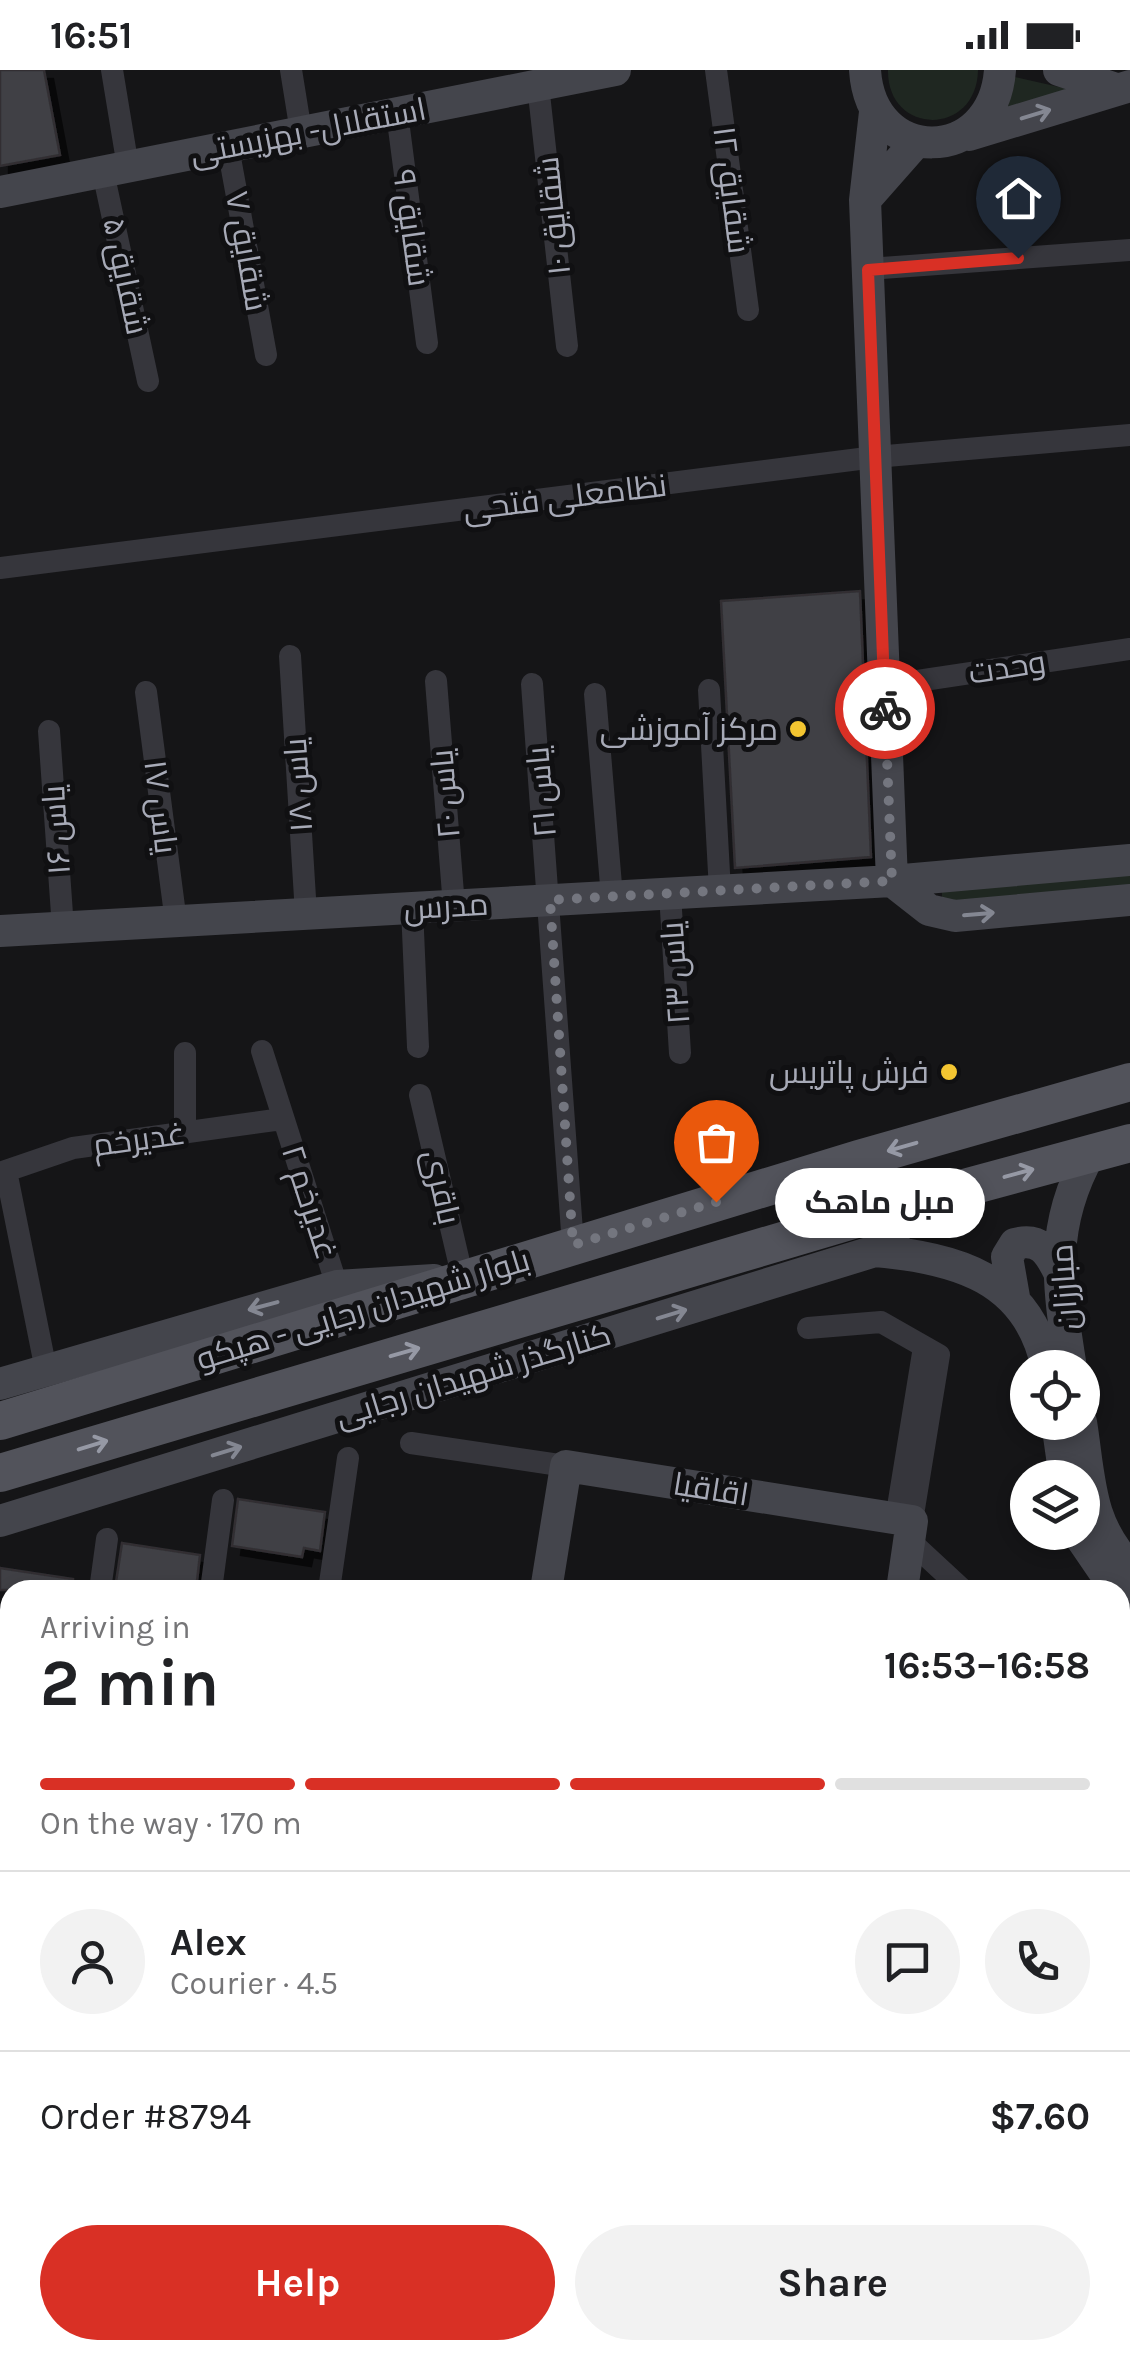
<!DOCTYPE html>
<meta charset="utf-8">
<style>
:root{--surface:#fff;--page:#f2f2f2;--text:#202124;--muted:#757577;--line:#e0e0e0;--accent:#d93025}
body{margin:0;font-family:Karla,Cairo,sans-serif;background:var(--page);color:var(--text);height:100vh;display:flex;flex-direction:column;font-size:38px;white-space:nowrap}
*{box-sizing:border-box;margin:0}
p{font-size:32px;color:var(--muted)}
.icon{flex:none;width:55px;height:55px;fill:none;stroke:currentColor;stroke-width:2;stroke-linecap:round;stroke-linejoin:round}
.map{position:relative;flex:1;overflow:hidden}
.details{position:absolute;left:0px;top:1510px;width:1130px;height:780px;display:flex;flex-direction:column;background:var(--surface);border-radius:30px 30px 0 0;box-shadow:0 5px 15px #0003}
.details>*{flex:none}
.fabs{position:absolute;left:1010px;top:1280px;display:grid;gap:20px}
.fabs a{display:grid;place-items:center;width:90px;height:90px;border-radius:50%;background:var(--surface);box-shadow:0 5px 15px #0003;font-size:50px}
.pin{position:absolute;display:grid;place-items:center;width:85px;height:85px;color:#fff;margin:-102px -42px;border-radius:50% 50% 50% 0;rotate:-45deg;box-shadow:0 0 10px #0007}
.pin .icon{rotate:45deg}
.courier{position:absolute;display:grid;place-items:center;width:100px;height:100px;margin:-50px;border:8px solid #d93025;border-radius:50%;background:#fff;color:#222;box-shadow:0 2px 12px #0007}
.bubble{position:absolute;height:70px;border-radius:35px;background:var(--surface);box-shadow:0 5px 15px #0003;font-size:32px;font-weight:700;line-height:70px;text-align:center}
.overview em{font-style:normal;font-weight:700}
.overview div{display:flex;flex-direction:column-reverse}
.overview{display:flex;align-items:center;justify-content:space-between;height:170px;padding:0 40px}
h1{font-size:65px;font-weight:700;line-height:75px}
.bar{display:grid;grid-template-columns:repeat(4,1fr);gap:15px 10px;align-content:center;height:120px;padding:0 40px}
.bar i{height:12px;border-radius:8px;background:var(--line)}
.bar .on{background:var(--accent)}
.bar p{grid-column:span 4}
.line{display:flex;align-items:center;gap:25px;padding:0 40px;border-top:2px solid var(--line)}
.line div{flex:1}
.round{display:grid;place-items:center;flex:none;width:105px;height:105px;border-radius:52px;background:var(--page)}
.cta{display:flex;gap:20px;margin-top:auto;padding:20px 40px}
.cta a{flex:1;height:115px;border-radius:60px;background:var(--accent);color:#fff;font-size:40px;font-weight:700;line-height:115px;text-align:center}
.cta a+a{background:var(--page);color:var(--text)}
.status{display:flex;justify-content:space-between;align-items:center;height:70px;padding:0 50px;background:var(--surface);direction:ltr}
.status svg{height:28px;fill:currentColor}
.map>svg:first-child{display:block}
</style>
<div class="status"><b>16:51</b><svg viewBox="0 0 49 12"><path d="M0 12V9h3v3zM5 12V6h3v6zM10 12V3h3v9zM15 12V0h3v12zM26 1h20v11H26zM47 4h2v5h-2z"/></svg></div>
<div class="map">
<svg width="1130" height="2290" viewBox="0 0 1130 2290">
<defs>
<filter id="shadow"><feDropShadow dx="9" dy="9" stdDeviation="0" flood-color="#0009"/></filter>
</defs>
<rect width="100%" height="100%" fill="#151517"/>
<path fill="#1f2721" d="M888 0H978C977 67 887 66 888 0Z
M1015 7 1090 24 1007 40Z
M1130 796V823L958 839 942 827V820Z
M0 1980 10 1981V2213L1 2221Z
M20 2280H88L79 2290H10Z
M157 2280H255L245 2290H147Z
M367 2280H587L585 2290H369Z"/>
<path fill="#3f3f44" stroke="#302f33" stroke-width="2.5" filter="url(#shadow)" d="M0 0H44L60 85 0 96Z
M860 521 871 787 735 798 721 531Z
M238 1429 325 1442 320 1481 304 1478 302 1487 232 1476Z
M122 1473 200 1485 196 1520H126V1513L116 1512Z
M0 1498 73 1509 72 1520H0Z"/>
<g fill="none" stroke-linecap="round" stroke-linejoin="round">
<path stroke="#36363c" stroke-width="22" d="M112 0 128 97
M291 0 301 62
M716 0 748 240
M538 15 567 276
M397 43 427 273
M228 77 266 285
M103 102 148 311
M868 199 1130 180
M0 498 875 387 1130 365
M290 586 306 844
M436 611 454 836
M532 614 573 1175
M884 616 1130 579
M709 620 720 821
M146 622 176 852
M595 624 612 827
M49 661 63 858
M670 824 680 983
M412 838 418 977
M262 981 337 1216
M420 1025 463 1209
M185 1063V983
M6 1101 46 1300
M0 1103 73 1078 282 1049
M808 1258 881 1252 939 1285 912 1451
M411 1373 566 1396
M896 1449 924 1277
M909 1470 963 1520
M100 1520 107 1469
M211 1520 223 1430
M329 1520 348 1388
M0 1662 10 1659
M1120 1669 1130 1679
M1120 1716 1130 1726
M0 1862 10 1863
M1120 2071 1130 2080
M0 2256 10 2245
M98 2290 108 2280
M924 2290 926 2280"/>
<path stroke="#44454c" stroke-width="32" d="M865 0C871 97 993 96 1000 0
M1059 0 1116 19
M875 42 865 130 892 811
M969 65 1130 16
M0 122 615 0
M865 130 917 71
M892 811 929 840 955 846 1130 830
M0 861 892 811 1130 790
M875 1181C956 1188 1029 1208 1047 1298
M1014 1227 1007 1187 1015 1174C1040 1167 1049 1182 1059 1202
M1071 1298C1058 1216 1048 1158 1090 1083
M0 1314 337 1216 434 1210
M1057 1352 1065 1408
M1081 1352C1090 1409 1088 1454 1130 1497
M0 1451 875 1181 927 1128
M1077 1462 1105 1503 1130 1526
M546 1520 566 1396 912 1451 902 1520
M0 1955 10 1957
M324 2280 334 2290
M275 2290 284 2280"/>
<path stroke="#52535b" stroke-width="38" d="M0 1351 859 1089 1130 1012
M0 1403 927 1128 1130 1073"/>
</g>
<defs><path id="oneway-shaft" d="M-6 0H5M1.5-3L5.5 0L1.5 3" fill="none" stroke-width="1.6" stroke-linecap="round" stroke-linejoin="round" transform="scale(2.5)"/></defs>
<g stroke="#848792">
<use href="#oneway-shaft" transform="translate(1036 44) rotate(-17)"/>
<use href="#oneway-shaft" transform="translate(979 844) rotate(-5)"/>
<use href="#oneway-shaft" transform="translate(263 1236) rotate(165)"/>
<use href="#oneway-shaft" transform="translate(672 1244) rotate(-17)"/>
<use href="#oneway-shaft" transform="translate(227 1381) rotate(-17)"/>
</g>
<g stroke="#9699a5">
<use href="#oneway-shaft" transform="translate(902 1077) rotate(164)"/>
<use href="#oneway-shaft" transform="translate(1019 1103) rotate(-15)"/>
<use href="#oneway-shaft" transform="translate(405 1282) rotate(-16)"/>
<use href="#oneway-shaft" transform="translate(93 1375) rotate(-17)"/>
</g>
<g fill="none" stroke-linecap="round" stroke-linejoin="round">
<path stroke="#74767f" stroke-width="10" stroke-dasharray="0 18" d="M716 1132 573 1175 550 830 892 811 885 639"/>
<path stroke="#d93025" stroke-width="12" d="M885 639 868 200 1018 188"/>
</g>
<g fill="#f3c531" stroke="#101012" stroke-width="4">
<circle cx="798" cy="659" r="10"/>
<circle cx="949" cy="1002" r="10"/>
</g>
<g text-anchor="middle" stroke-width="10" stroke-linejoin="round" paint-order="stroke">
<g font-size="32" fill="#a7aab7" stroke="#101012">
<text transform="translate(308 61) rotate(-11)" y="11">استقلال- بهزیستی</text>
<text transform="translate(732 120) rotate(83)" y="11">شقایق ۱۲</text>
<text transform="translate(553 146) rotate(-96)" y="11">شقایق ۱۰</text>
<text transform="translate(412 158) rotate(82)" y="11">شقایق ۹</text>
<text transform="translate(247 181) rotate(80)" y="11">شقایق ۷</text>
<text transform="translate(126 206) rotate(78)" y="11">شقایق ۵</text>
<text transform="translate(565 427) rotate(-7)" y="11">نظامعلی فتحی</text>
<text transform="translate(1007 597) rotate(-9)" y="11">وحدت</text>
<text transform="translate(298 715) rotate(-94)" y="11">یاس ۱۸</text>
<text transform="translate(541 722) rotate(-95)" y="11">یاس ۲۱</text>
<text transform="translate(445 724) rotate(-95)" y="11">یاس ۲۰</text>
<text transform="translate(161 737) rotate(83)" y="11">یاس ۱۷</text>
<text transform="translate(56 760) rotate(-94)" y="11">یاس ۱۶</text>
<text transform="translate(446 836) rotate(-3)" y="11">مدرس</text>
<text transform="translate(675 903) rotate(-94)" y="11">یاس ۲۳</text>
<text transform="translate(139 1069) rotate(-8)" y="11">غدیرخم</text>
<text transform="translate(442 1117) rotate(77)" y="11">باقری</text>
<text transform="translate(310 1132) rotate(72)" y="11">غدیرخم ۲</text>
<text transform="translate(1064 1217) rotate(-94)" y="11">مبارزان</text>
<text transform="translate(363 1239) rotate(-17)" y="11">بلوار شهیدان رجایی - هپکو</text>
<text transform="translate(473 1305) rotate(-17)" y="11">کنارگذر شهیدان رجایی</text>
<text transform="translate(711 1419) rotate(9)" y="11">اقاقیا</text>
</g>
<g font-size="32" fill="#a7aab7" stroke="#101012" text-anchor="end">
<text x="778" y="670">مرکز آموزشی</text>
<text x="929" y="1013">فرش پاتریس</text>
</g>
</g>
</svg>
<div class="fabs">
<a><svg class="icon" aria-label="locate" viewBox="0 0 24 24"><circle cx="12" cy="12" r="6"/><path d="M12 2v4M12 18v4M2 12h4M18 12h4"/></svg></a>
<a><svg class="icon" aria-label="layers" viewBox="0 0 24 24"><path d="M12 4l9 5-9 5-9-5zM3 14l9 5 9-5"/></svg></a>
</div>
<div class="pin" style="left:716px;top:1132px;background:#ea580c"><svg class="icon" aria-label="bag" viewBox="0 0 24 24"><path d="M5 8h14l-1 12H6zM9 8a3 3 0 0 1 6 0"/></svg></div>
<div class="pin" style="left:1018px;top:188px;background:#1f2937"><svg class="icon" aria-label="home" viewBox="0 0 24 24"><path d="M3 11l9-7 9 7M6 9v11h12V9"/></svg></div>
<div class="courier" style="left:885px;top:639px"><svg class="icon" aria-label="bike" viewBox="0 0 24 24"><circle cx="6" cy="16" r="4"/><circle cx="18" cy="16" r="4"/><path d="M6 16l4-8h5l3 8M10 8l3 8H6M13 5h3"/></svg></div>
<div class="bubble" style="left:775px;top:1098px;width:210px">مبل ماهک</div>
<section class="details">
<div class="overview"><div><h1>2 min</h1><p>Arriving in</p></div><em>16:53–16:58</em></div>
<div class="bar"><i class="on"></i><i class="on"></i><i class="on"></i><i></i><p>On the way · 170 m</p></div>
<div class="line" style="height:180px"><a class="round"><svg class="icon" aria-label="person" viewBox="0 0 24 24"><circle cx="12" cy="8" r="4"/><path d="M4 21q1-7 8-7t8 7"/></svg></a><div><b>Alex</b><p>Courier · 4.5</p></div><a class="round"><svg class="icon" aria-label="chat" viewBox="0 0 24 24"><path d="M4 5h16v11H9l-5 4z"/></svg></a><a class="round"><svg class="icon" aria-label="phone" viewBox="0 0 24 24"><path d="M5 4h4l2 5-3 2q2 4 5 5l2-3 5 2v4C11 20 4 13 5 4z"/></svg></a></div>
<div class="line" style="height:130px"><div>Order #8794</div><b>$7.60</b></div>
<div class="cta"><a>Help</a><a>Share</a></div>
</section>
</div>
